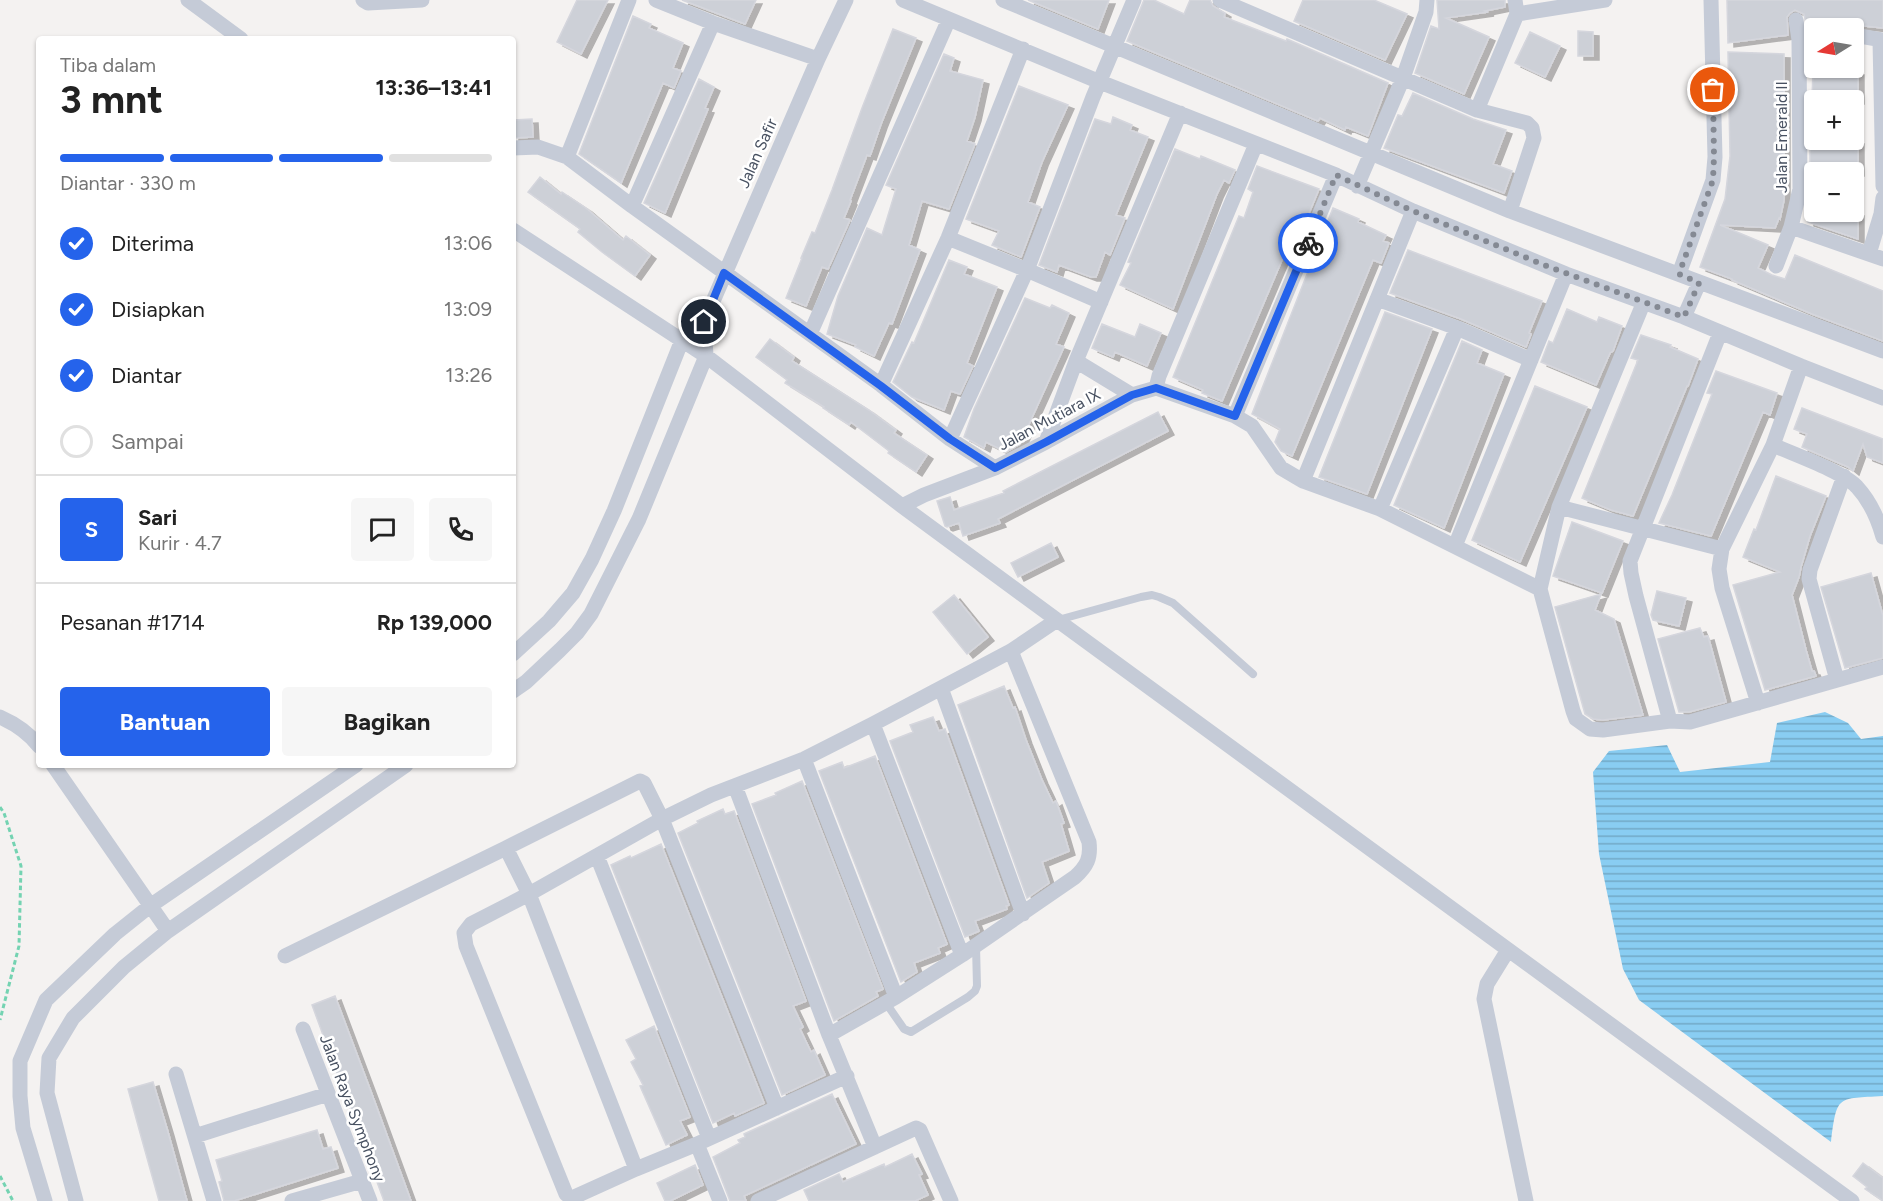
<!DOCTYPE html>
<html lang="id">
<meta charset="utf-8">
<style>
:root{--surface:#fff;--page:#f6f6f6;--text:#222;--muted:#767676;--line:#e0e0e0;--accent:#2563eb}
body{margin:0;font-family:Figtree,sans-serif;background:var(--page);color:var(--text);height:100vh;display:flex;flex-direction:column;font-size:22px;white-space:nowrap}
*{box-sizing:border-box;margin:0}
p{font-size:20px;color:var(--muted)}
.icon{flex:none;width:33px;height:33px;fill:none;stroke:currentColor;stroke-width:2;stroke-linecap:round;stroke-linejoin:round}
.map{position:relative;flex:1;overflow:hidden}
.side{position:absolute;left:36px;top:36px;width:480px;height:732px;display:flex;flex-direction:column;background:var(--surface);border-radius:6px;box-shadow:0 2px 4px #0004}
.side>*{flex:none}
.needle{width:39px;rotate:259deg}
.controls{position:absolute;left:1804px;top:18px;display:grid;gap:12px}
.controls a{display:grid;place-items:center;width:60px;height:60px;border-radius:6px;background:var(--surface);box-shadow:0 2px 4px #0004;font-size:30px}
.pin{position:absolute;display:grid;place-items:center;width:51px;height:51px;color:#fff;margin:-26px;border:3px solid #fff;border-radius:50%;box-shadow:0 2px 6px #0007}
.courier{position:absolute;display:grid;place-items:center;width:60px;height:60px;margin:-30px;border:4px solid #2563eb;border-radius:50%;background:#fff;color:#222;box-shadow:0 2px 8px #0007}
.overview em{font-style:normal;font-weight:700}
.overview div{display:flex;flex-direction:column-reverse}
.overview{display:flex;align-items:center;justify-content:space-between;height:102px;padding:0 24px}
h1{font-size:39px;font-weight:700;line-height:45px}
.bar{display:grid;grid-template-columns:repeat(4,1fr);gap:9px 6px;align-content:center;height:72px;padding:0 24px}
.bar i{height:8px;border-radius:4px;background:var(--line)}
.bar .active{background:var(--accent)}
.bar p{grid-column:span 4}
.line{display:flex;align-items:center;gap:15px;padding:0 24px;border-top:2px solid var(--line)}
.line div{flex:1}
.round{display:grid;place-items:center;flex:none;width:63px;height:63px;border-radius:6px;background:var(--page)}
ol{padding:0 24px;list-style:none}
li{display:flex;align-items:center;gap:18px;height:66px}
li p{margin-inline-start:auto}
li .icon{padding:6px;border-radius:50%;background:var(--accent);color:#fff;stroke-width:4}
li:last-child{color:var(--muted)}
li i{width:33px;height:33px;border:3px solid var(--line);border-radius:50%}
.action{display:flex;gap:12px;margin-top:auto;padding:12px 24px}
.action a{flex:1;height:69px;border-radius:6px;background:var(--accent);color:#fff;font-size:24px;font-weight:700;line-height:69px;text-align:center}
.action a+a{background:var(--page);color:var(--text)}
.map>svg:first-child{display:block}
</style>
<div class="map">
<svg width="1883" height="1201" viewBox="0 0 1883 1201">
<defs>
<pattern id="water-rules" width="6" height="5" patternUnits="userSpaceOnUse" patternTransform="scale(1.5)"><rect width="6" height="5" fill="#89cdf2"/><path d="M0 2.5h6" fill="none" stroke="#72a9c7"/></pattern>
<filter id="shadow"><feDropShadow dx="6" dy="4" stdDeviation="0" flood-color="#0004"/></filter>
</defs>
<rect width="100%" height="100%" fill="#f4f2f1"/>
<path fill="url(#water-rules)" d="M1825 712 1848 723 1861 739 1883 736V1096C1837 1099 1837 1094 1831 1142L1639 1000 1623 969 1599 854 1593 772 1609 751 1667 745 1680 772 1770 762 1777 723Z"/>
<path fill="#cdd0d7" stroke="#d5d6dd" stroke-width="1.5" filter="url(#shadow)" d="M577 0H608L581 54 557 42Z
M682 0H756L745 24Z
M1028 0H1109L1098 29Z
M1144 0H1154L1184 14 1190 0H1210L1213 6 1225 13 1224 17 1286 41 1287 39 1388 83 1368 136 1346 127 1345 130 1320 118 1318 121 1127 41Z
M1303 0H1374L1407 14 1385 60 1294 21Z
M1437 0H1505V7L1485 11 1488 12 1446 18 1489 37 1464 94 1415 73 1431 26 1439 29Z
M1727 0H1883V28L1855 25 1839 28H1815V32L1808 33 1804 14 1795 10 1790 13 1787 17 1788 35 1728 43Z
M633 16 651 24 649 28 683 43 673 68 681 71 674 88 663 83 621 183 579 154Z
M893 29 916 38 881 124 870 156 867 155 850 200 851 201 844 218 850 220 828 269 822 267 806 306 786 298 802 258H801L812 232 815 233 832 190 862 108Z
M1578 31 1593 32V56H1578Z
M1530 32 1560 46 1545 77 1515 63Z
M1728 52 1784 54V200L1780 219 1779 218 1775 228 1720 225 1768 245 1758 268 1772 275 1785 279 1795 255 1883 291V341L1812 314 1732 280V279L1700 267 1725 199 1730 156Z
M944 54 954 58 950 71 983 80 975 117 967 141 975 144 949 209 922 201 909 245 920 250 892 324 889 323 874 356 855 347 856 345 827 334 838 296 867 228 882 235 896 189 886 185Z
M1813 68H1835V71H1858V100H1812Z
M699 79 714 87 705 108 708 109 665 213 644 203Z
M1019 86 1068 105 1042 162 1028 202 1040 207 1021 257 992 245 999 231 966 219Z
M1413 93 1473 119 1506 130 1493 164 1512 171 1504 193 1384 148 1398 115 1402 116Z
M1113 117 1132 125 1130 130 1148 137 1116 215 1125 218 1110 255 1105 252 1096 277H1091L1059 265 1057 272 1039 265 1095 119 1111 124Z
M532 119 533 137 513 138V120Z
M1810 140H1858V172H1810Z
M1175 149 1200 159 1201 156 1235 170 1229 183 1224 180 1217 194 1173 309 1120 285 1131 263 1128 262Z
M1257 166 1319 189 1305 223 1299 220 1222 401 1202 393 1203 390 1173 377 1239 216 1244 218 1253 192 1248 189Z
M540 177 561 194 562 192 586 208 623 240 626 236 650 255 635 276 602 252 578 232 580 229 528 192Z
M1333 208 1359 219 1358 222 1386 235 1383 241 1389 243 1381 263 1373 260 1368 272 1292 456 1281 451 1275 442 1280 429 1252 414Z
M1808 212H1858V239L1808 222Z
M1408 250 1542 301 1529 333 1531 334 1526 347 1461 319 1390 293Z
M949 260 967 267 964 274 997 287 967 363 973 366 960 394 951 391 944 410 912 397 893 382 912 342 914 343Z
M1025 298 1050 308 1052 305 1069 313 1056 344 1064 347 1020 444 1006 452 986 442 984 448 964 437 974 409Z
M1567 309 1597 322 1599 317 1622 326 1613 351 1610 353 1596 385 1541 362 1549 341 1553 343Z
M1385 312 1432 329 1367 494 1319 477Z
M1102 324 1135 337 1140 324 1161 333 1147 366 1115 352 1113 357 1092 348Z
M1641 335 1671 345 1670 347 1698 359 1688 386H1687L1633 516 1611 510 1582 498 1638 360 1631 358Z
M770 339 794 357 792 361 869 410 896 430 894 433 927 455 916 472 888 453 889 451 851 422 849 425 823 408 824 407 785 383 787 380 756 357Z
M1462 341 1482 350 1477 363 1504 374 1444 528 1394 505Z
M1716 371 1777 393 1770 415 1763 412 1711 536 1659 523 1672 495 1712 394 1707 393Z
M1535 386 1587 407 1520 562 1472 540Z
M1802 408 1883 439V463L1867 457 1863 444 1853 471 1848 467 1802 447 1807 434 1794 429Z
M1158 412 1168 431 998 519 1000 523 963 536 959 523 947 527 945 526 937 501 950 497 954 510 1004 493 1003 491Z
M1776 476 1826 496 1810 536 1801 567 1799 577 1792 595 1806 650 1812 671H1814L1816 676 1765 690 1733 585 1780 572 1743 557 1754 529 1756 530Z
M1572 522 1623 541 1602 593 1553 576Z
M1051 543 1058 557 1018 577 1011 563Z
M1871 573 1883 616V658L1845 668 1821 587Z
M1657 591 1686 598 1679 626 1653 620 1651 615Z
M1601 594 1595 610 1614 619 1643 715 1603 720 1593 719 1585 714 1555 607Z
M954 595 988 637 967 654 933 612Z
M1700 628 1704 637 1708 636 1726 702 1689 712H1679L1658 639Z
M1004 686 1013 708 1015 707 1026 740 1042 780 1053 803 1056 801 1064 823 1061 824 1069 851 1042 862 1049 883 1027 898 958 705Z
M933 717 939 731 945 729 1009 905 1006 906 1007 909 975 921 979 931 965 937 890 741 913 732 910 725Z
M875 756 947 944 938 948 940 953 914 963 917 972 901 982 819 771 842 762 844 768Z
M802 781 883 989 876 992 878 996 834 1021 752 804 776 795 775 793Z
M723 809 725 814 734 811 806 1001 793 1006 803 1027 800 1029 811 1052 814 1050 825 1075 782 1095 678 833 698 823 697 821Z
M661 844 764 1103 735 1116 734 1113 713 1123 611 865 630 856 631 858Z
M335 996 373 1097 411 1201H384L312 1005Z
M654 1026 690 1117 680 1121 687 1135 666 1145 640 1086 643 1085 631 1062 636 1059 626 1040Z
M153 1082 168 1132 187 1201H159L142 1140 128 1089Z
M832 1094 856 1144 744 1196 746 1201H730L713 1157 740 1143 738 1140 745 1137 744 1134Z
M317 1130 323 1149 331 1147 338 1168 234 1201H224L219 1182 222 1181 216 1160Z
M912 1154 922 1174 919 1175 928 1195 915 1201H809L804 1190 839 1174 843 1182 884 1164 885 1167Z
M1863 1163 1883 1178V1201L1865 1189 1867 1187 1853 1176Z
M695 1165 703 1185 670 1201H665L657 1183Z"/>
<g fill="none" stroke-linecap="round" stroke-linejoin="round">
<path stroke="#74d3b2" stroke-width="3" stroke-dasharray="4.5 3" stroke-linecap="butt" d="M0 807 4 813 21 866 19 946 0 1020
M0 1176 13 1201"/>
<path stroke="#c5cbd7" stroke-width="8" d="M1058 620 1141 597 1152 595 1159 597 1173 603 1253 674
M886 1003 904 1029 911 1032 968 997 975 991 977 986 976 946"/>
<path stroke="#c5cbd7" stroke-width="15" d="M188 0 241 39
M363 0 368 3 422 0
M656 0 713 23 818 59
M903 0 1100 82 1336 175 1413 211 1566 274 1684 317 1801 366 1883 398
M1003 0 1510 211 1883 351
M1220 0 1477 110 1527 123 1532 128 1534 138 1510 211
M1517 14 1605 0
M1854 35 1883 40
M1880 40 1883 186
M1477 110 1517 14 1515 0
M513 148 538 147 567 157 632 206 881 385 950 439 995 468
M567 157 629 0
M1357 186 1403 78 1426 12 1427 0
M632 206 713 23
M1791 227 1883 259
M513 230 706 356 902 506 1057 620 1852 1201
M948 238 1027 270 1101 302
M1869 254 1881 214 1883 198
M1776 266 1791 227 1800 189 1799 40 1796 20
M1679 274 1713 180 1715 157 1711 0
M1377 299 1457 328 1531 360
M1684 317 1699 283
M810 334 949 19
M1076 361 1132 395
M881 385 948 238 1023 49
M1156 388 1235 416 1252 426 1281 468 1303 481 1380 509 1540 589 1573 711 1576 719 1590 729 1603 730 1670 721 1690 722 1883 667
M1156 388 1159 376 1256 144
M1235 416 1336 175
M950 439 1027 270 1093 97 1134 0
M1046 442 1076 361 1180 113
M1773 445C1793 454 1844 472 1857 487 1870 501 1878 519 1883 537
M1303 481 1413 211
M902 506 924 495 995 468 1046 442 1132 395 1156 388
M1559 507 1722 549
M1380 509 1457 328
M1455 546 1566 274
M1540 589 1559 507 1643 304
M513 654 549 621 573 593 592 559 614 511 682 340 704 322
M1837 680 1809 579 1810 570 1844 476
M941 688 1023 914
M513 691 526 682 560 650 577 633 591 614 639 519 706 356 704 322 818 59 846 0
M1758 703 1722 588 1719 569 1722 549 1773 445 1801 366
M0 717C16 724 28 732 39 746
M1670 721 1636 596 1631 573 1630 561 1720 333
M873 724 962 955
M804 759 896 997
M53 765 168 931
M735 786 829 1035 875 1147
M506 848 640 781 644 783 662 819 777 1108
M597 856 709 1138
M1508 950 1487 984 1484 999 1526 1201
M285 956 506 848 529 894 636 1169
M303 1029 370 1201
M829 1035 896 997 962 955 1075 877C1087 866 1091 858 1089 842L1011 651
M176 1074 214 1201
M847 1076 697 1144 636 1169 574 1197H570L566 1194 466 946 464 933 471 924 529 894 662 819 711 795 804 759 873 724 1011 651 1057 620
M195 1136 328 1094
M697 1144 720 1201
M45 1201 23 1128 20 1096V1061L46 1000 115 934 150 906 356 765
M76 1201 47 1093 49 1058 73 1018 124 967 168 931 406 765
M292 1201 362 1181
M758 1201 916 1128 920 1130 951 1201"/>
</g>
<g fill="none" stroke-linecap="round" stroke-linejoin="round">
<path stroke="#848993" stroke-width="6" stroke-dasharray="0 10.8" d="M1308 243 1336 175 1413 211 1544 265 1684 317 1699 283 1679 274 1713 180 1714 157 1713 90"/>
<path stroke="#2563eb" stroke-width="8" d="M704 322 724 273 881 386 950 439 995 468 1046 442 1132 395 1156 388 1235 416 1308 243"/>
</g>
<g text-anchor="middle" stroke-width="5" stroke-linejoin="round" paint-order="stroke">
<g font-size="16" fill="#485161" stroke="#fff">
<text transform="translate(1781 137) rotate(-90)" y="6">Jalan Emerald II</text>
<text transform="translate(757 153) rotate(-66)" y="6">Jalan Safir</text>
<text transform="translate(1049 419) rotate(-28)" y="6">Jalan Mutiara IX</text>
<text transform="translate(353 1108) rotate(69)" y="6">Jalan Raya Symphony</text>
</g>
</g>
</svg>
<div class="controls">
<a><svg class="needle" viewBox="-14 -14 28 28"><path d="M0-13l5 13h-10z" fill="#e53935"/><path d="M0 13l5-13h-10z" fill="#767676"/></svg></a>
<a>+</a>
<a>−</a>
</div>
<div class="pin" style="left:1713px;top:90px;background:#ea580c"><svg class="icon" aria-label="bag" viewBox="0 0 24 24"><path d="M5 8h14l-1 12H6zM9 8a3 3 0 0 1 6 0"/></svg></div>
<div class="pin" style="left:704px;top:322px;background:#1f2937"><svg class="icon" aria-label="home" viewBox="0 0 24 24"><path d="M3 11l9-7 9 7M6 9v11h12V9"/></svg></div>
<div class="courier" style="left:1308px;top:243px"><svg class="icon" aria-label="bike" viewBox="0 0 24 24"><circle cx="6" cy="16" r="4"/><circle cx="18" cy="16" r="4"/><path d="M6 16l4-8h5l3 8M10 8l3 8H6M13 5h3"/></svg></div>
<section class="side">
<div class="overview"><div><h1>3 mnt</h1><p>Tiba dalam</p></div><em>13:36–13:41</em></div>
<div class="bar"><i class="active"></i><i class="active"></i><i class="active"></i><i></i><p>Diantar · 330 m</p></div>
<ol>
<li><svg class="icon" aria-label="check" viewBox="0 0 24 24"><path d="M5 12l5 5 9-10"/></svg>Diterima<p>13:06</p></li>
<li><svg class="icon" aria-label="check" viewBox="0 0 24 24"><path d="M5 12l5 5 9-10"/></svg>Disiapkan<p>13:09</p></li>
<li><svg class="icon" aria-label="check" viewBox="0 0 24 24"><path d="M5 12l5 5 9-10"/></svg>Diantar<p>13:26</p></li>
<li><i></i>Sampai</li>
</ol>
<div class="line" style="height:108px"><b class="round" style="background:var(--accent);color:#fff">S</b><div><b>Sari</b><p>Kurir · 4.7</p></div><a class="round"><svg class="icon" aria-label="chat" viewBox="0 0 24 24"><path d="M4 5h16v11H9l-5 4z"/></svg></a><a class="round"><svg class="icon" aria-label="phone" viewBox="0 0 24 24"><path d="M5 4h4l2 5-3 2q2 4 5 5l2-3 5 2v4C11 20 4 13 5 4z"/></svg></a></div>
<div class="line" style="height:78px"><div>Pesanan #1714</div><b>Rp 139,000</b></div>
<div class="action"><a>Bantuan</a><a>Bagikan</a></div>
</section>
</div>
